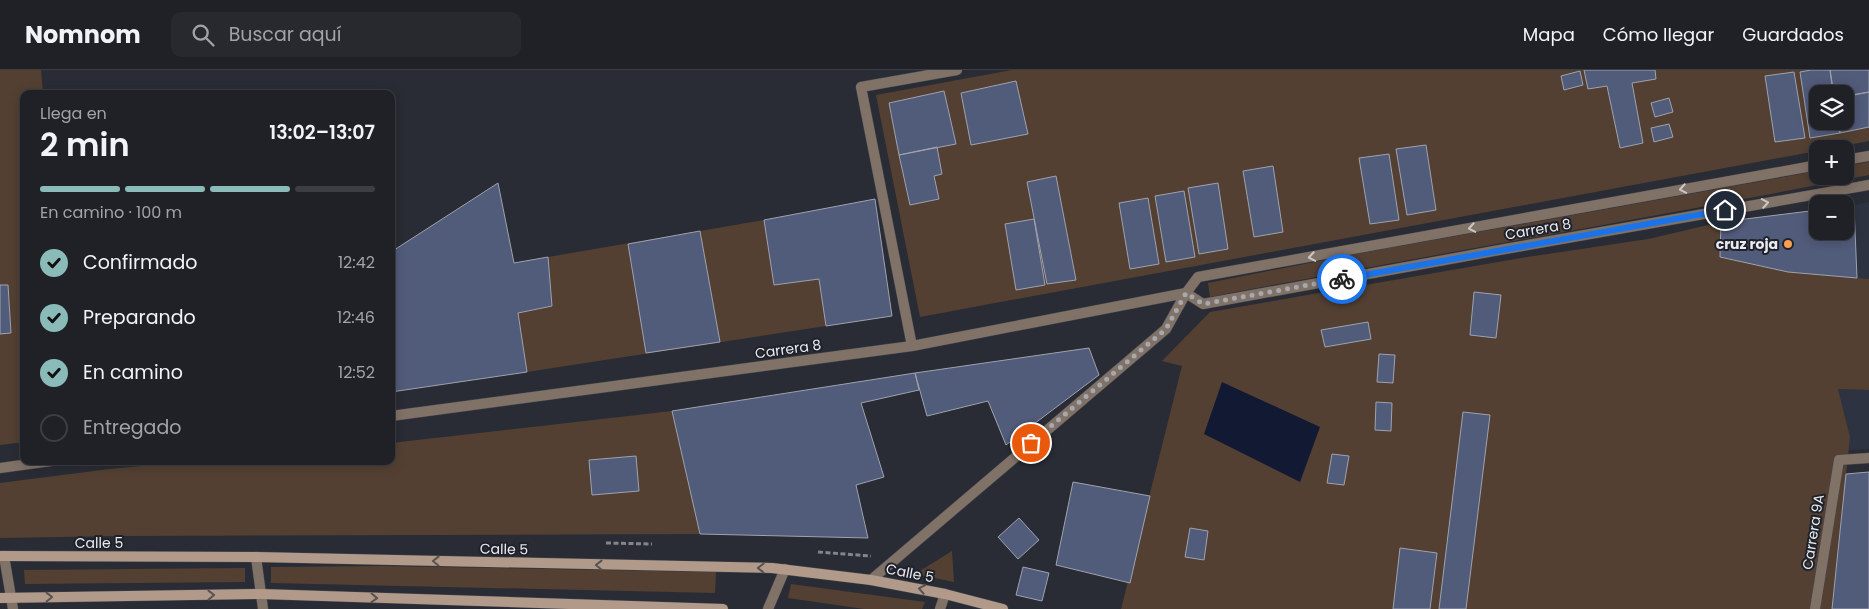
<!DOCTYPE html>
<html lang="es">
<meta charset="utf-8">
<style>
:root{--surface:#1f2127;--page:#27292f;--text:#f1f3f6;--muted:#a1a3a7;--line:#3c3e44;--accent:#8bbbb9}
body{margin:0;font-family:Poppins,sans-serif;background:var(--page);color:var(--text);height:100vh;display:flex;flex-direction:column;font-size:19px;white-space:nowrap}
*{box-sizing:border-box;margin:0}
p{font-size:16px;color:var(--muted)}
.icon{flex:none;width:28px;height:28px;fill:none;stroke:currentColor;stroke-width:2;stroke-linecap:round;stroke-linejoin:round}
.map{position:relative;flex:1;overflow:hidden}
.side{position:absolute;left:20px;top:20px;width:375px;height:375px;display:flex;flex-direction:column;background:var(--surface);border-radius:10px;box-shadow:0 2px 12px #0003,0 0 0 1px var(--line)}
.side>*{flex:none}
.controls{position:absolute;left:1809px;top:15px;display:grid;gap:10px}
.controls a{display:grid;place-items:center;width:45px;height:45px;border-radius:10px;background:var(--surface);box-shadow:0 2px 12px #0003,0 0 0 1px var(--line);font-size:25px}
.pin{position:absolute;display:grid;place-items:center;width:42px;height:42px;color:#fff;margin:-21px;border:2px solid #fff;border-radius:50%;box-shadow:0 1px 5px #0007}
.courier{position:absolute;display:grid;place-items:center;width:50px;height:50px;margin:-25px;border:4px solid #1a73e8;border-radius:50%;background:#fff;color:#222;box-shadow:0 1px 6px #0007}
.head em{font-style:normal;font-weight:600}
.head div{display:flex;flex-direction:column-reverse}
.head{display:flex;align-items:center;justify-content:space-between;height:85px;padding:0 20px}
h1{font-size:32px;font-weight:600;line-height:38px}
.bar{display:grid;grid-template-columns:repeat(4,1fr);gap:8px 5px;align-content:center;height:60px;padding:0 20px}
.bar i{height:6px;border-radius:4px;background:var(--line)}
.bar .selected{background:var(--accent)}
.bar p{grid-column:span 4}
ol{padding:0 20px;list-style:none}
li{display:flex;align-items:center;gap:15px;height:55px}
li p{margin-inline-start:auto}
li .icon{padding:5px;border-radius:50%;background:var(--accent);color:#111;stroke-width:4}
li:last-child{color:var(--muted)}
li i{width:28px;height:28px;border:2px solid var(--line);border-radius:50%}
header{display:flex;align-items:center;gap:30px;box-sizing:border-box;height:70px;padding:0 25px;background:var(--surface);border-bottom:1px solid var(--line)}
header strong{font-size:24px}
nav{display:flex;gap:28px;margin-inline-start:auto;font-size:18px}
.search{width:350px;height:45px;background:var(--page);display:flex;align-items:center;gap:12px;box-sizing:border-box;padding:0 18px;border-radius:10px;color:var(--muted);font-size:19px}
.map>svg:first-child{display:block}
</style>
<header>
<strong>Nomnom</strong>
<div class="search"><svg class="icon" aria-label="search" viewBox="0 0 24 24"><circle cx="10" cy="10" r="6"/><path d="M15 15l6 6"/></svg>Buscar aquí</div>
<nav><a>Mapa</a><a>Cómo llegar</a><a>Guardados</a></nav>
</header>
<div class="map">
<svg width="1869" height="539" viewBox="0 0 1869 539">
<rect width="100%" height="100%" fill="#292c34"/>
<path fill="#2e3341" d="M1869 132V209L1857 208 1854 135Z
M1838 319 1869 320V379L1849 380 1850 367Z"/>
<path fill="#534033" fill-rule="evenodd" d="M0 0H41L43 24H24V372L0 375Z
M1012 0H1869V71L1828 79H1818L1817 81 920 247 876 25ZM1818 24H1845V51H1818Z
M1869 92V105C1650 148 1429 185 1210 227L1208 213 1355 184 1817 101 1818 106H1845V96Z
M764 150 774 215 819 209 826 256 527 302 518 243 552 236 548 187Z
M1721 152 1720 187 1742 190 1788 202 1869 209V320L1838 319 1850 367 1832 539H1121L1182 296 1162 291 1210 242 1521 188 1648 169Z
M672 341 700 464 119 466 0 468V413L109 399 195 391H391V373Z
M952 481 954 512 915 504Z
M382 496 716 502 715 523 271 513V497Z
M245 498V512L25 514 24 500Z
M791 514 925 532 922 539H864L788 528Z"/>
<path fill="#121933" d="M1222 312 1320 357 1300 412 1204 364Z"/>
<path fill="#515b7a" stroke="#9fa3ae" d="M1584 0H1655L1656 9 1632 13 1643 73 1620 78 1607 16 1588 19Z
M1811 0H1830L1833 24H1818V51H1838L1840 63 1810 68 1800 2Z
M1830 0H1869V22L1845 26V24H1834Z
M1580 1 1583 15 1564 20 1561 6Z
M1794 2 1805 68 1775 72 1765 6Z
M1016 11 1028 64 971 75 961 23Z
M944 21 956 74 899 85 889 33Z
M1869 22V57L1840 63 1838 51H1845V27Z
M1669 28 1673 42 1655 47 1651 33Z
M1669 54 1673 67 1654 72 1651 58Z
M1426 75 1436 140 1407 145 1396 79Z
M937 77 942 104 934 106 939 129 910 135 899 85Z
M1389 84 1399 150 1370 154 1359 88Z
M1273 96 1283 162 1254 167 1243 101Z
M1056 106 1076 210 1047 214 1027 112Z
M498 113 514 193 548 187 552 236 518 243 527 302 391 322V182Z
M1218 113 1228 179 1199 184 1188 118Z
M1184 121 1195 187 1166 192 1155 126Z
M1148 128 1159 194 1130 199 1119 133Z
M875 129 892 246 826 256 819 209 774 215 764 150Z
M1854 136 1857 208 1788 202 1720 187 1721 152 1818 140V161H1845V137Z
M1034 149 1045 215 1016 220 1005 154Z
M700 161 720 272 646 283 628 174Z
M0 215H8L11 263 0 264Z
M1474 222 1501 225 1496 268 1470 265Z
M1368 252 1371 269 1325 277 1321 260Z
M1089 278 1099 305 1006 375 988 331 927 346 915 303Z
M20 282H24V316Z
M1379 284 1395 285 1393 313 1377 312Z
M915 303 919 320 861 333 884 407 856 415 868 468 700 464 672 341Z
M1376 332 1392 333 1391 361 1375 360Z
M1463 342 1490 345 1466 539H1439Z
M1332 384 1349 386 1344 415 1327 413Z
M636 386 639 421 592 425 589 390Z
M1869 402V539H1832L1846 404Z
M1073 412 1150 426 1130 513 1056 495Z
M1019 448 1039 470 1018 489 998 467Z
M1190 458 1208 461 1204 490 1185 487Z
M1400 478 1437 483 1430 539H1393Z
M1023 497 1049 503 1042 531 1016 525Z"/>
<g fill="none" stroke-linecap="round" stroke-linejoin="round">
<defs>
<path id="minor" d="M1845 90 1869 86
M912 276 861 17 957 0
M391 346 912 276 1186 223 1203 234 1505 179 1869 115
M0 398 51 391
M4 486 13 539
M256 487 263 539
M871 510 1166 259 1186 223 1198 207 1818 95
M768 539 785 499
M940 539 945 524
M1815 539 1839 390 1869 388"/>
<path id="secondary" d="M0 486 256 487 772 498 871 510 945 524 1003 539
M0 528 261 524 723 539"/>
</defs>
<use href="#minor" stroke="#44474e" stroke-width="11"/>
<use href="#secondary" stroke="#44474e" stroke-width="11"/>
<path stroke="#83858c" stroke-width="3" stroke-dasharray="5 2.5" stroke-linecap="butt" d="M606 473 652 474
M818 482 871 486"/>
<use href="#minor" stroke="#817268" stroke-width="10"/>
<use href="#secondary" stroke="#b19a8a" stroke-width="10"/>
</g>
<defs><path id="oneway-chevron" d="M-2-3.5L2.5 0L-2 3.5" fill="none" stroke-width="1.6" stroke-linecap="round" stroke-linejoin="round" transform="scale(1.25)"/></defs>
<g stroke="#cac7c7">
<use href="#oneway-chevron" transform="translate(1683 119) rotate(170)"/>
<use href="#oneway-chevron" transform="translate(1765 133) rotate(-10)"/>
<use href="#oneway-chevron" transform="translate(1472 158) rotate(170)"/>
<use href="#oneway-chevron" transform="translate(1312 187) rotate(170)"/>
</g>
<g stroke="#595250">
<use href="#oneway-chevron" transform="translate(436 491) rotate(-179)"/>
<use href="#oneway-chevron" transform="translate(599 495) rotate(-179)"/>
<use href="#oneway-chevron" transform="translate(761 498) rotate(-179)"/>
<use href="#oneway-chevron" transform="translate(922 519) rotate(-169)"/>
<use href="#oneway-chevron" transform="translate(211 525) rotate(-1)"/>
<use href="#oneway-chevron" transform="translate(49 527) rotate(-1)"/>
<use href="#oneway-chevron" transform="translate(374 528) rotate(2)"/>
</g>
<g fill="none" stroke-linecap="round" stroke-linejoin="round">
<path stroke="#a6a8ae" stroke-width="5" stroke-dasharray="0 9" d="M1031 373 1166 259 1186 223 1203 234 1342 209"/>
<path stroke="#1a73e8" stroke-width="6" d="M1342 209 1725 140"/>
</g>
<circle fill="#fc9d52" stroke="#1f222a" stroke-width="2" cx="1788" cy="174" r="5"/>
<g text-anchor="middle" stroke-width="4" stroke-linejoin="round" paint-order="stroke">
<g font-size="14" fill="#e9ebf0" stroke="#1f222a">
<text transform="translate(1538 159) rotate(-10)" y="5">Carrera 8</text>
<text transform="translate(788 279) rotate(-8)" y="5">Carrera 8</text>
<text transform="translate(1813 462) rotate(-81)" y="5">Carrera 9A</text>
<text x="99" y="478">Calle 5</text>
<text transform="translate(504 479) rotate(1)" y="5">Calle 5</text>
<text transform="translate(910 503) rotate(11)" y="5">Calle 5</text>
</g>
<g font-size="14" font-weight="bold" fill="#e9ebf0" stroke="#1f222a" text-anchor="end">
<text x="1778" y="179">cruz roja</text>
</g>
</g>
</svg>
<div class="controls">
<a><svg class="icon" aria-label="layers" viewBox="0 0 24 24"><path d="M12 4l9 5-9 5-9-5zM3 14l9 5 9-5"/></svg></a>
<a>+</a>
<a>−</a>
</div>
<div class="pin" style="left:1031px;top:373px;background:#ea580c"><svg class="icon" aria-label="bag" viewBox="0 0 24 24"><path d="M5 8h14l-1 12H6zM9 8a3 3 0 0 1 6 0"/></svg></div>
<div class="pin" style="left:1725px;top:140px;background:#1f2937"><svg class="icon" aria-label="home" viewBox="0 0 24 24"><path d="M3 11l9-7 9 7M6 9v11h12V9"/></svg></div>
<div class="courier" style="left:1342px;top:209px"><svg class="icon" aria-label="bike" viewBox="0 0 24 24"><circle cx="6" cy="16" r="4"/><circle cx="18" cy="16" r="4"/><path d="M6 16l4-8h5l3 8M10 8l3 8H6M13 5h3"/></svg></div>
<section class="side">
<div class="head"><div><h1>2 min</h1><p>Llega en</p></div><em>13:02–13:07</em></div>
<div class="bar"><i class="selected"></i><i class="selected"></i><i class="selected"></i><i></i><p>En camino · 100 m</p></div>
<ol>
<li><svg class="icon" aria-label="check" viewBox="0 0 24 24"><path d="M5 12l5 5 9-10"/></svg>Confirmado<p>12:42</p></li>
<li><svg class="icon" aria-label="check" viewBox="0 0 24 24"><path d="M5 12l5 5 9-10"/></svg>Preparando<p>12:46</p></li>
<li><svg class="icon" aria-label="check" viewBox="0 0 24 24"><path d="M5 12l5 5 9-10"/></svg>En camino<p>12:52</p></li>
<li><i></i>Entregado</li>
</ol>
</section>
</div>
